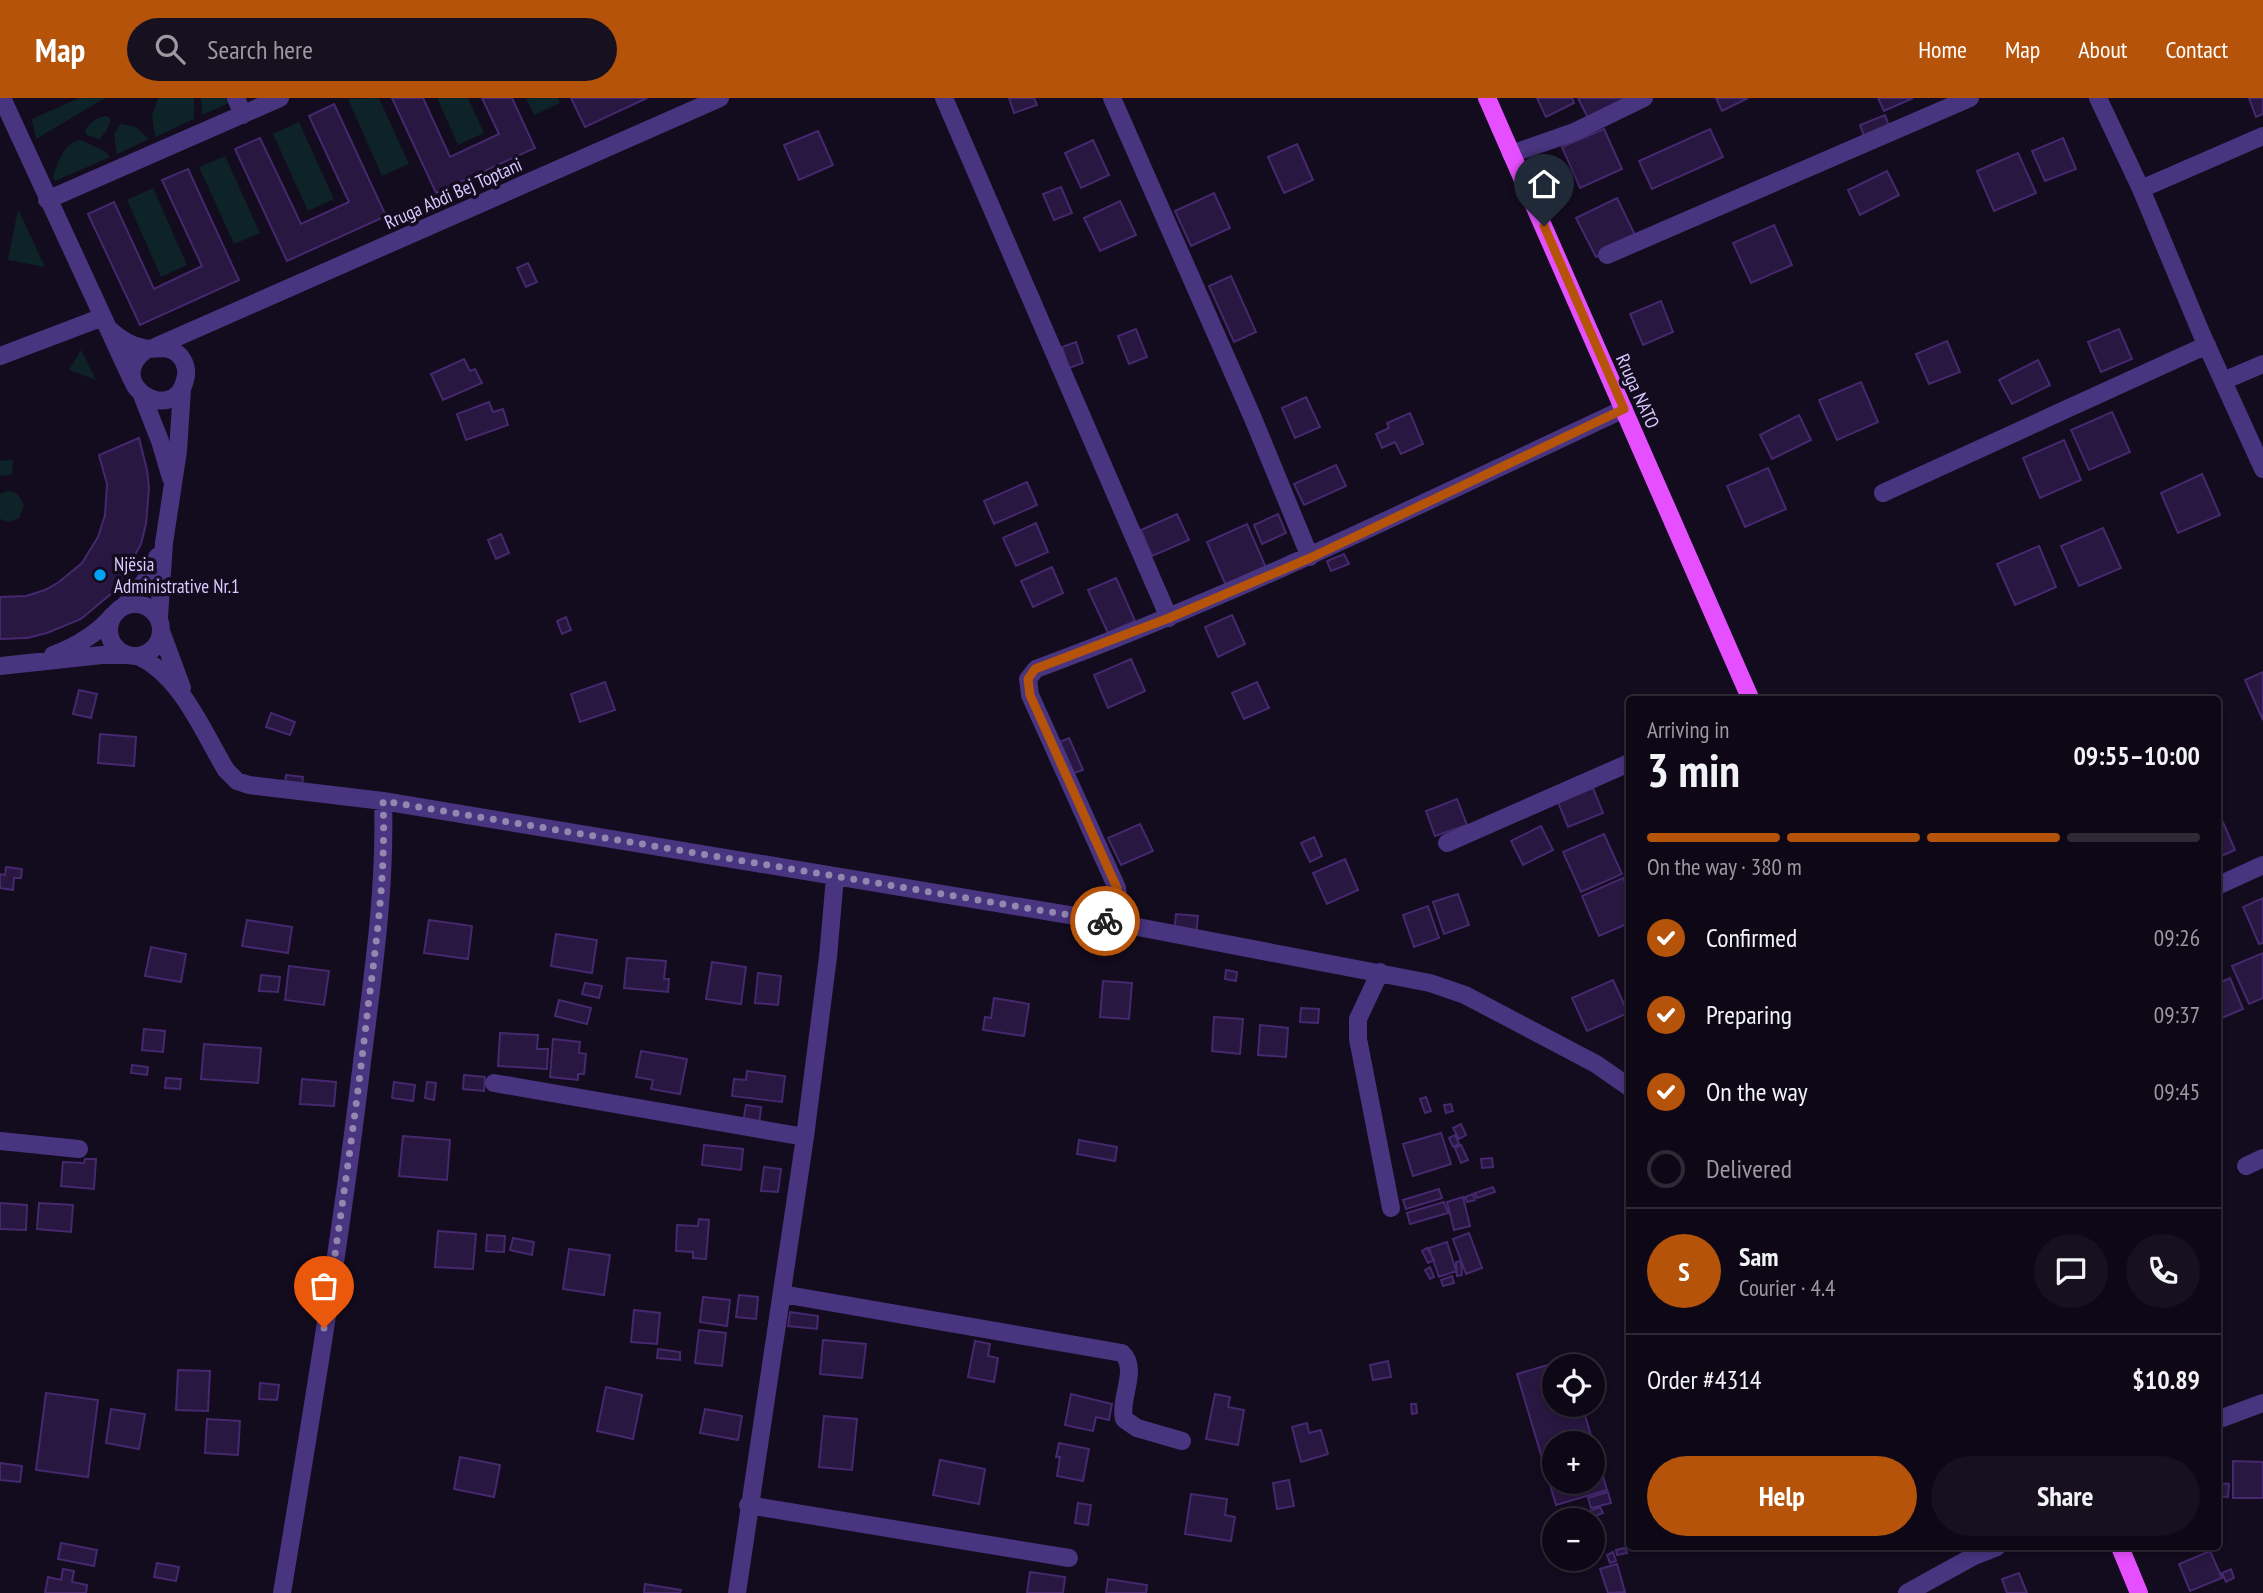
<!DOCTYPE html>
<meta charset="utf-8">
<style>
:root{--surface:#0e0816;--page:#17111f;--text:#f1f3f6;--muted:#9b9aa1;--line:#2e2935;--accent:#b45309}
body{margin:0;font-family:"PT Sans Narrow",sans-serif;background:var(--page);color:var(--text);height:100vh;display:flex;flex-direction:column;font-size:26px;white-space:nowrap}
*{box-sizing:border-box;margin:0}
p{font-size:23px;color:var(--muted)}
.icon{flex:none;width:38px;height:38px;fill:none;stroke:currentColor;stroke-width:2;stroke-linecap:round;stroke-linejoin:round}
.map{position:relative;flex:1;overflow:hidden}
.details{position:absolute;left:1626px;top:598px;width:595px;height:854px;display:flex;flex-direction:column;background:var(--surface);border-radius:7px;box-shadow:0 4px 10px #0003,0 0 0 2px var(--line)}
.details>*{flex:none}
.buttons{position:absolute;left:1542px;top:1256px;display:grid;gap:14px}
.buttons a{display:grid;place-items:center;width:63px;height:63px;border-radius:50%;background:var(--surface);box-shadow:0 4px 10px #0003,0 0 0 2px var(--line);font-size:35px}
.pin{position:absolute;display:grid;place-items:center;width:60px;height:60px;color:#fff;margin:-72px -30px;border-radius:50% 50% 50% 0;rotate:-45deg;box-shadow:0 0 7px #0007}
.pin .icon{rotate:45deg}
.courier{position:absolute;display:grid;place-items:center;width:70px;height:70px;margin:-35px;border:5px solid #b45309;border-radius:50%;background:#fff;color:#222;box-shadow:0 2px 9px #0007}
.overview em{font-style:normal;font-weight:600}
.overview div{display:flex;flex-direction:column-reverse}
.overview{display:flex;align-items:center;justify-content:space-between;height:119px;padding:0 21px}
h1{font-size:46px;font-weight:600;line-height:52px}
.bar{display:grid;grid-template-columns:repeat(4,1fr);gap:10px 7px;align-content:center;height:84px;padding:0 21px}
.bar i{height:9px;border-radius:5px;background:var(--line)}
.bar .on{background:var(--accent)}
.bar p{grid-column:span 4}
.line{display:flex;align-items:center;gap:18px;padding:0 21px;border-top:2px solid var(--line)}
.line div{flex:1}
.round{display:grid;place-items:center;flex:none;width:74px;height:74px;border-radius:37px;background:var(--page)}
ol{padding:0 21px;list-style:none}
li{display:flex;align-items:center;gap:21px;height:77px}
li p{margin-inline-start:auto}
li .icon{padding:7px;border-radius:50%;background:var(--accent);color:#fff;stroke-width:4}
li:last-child{color:var(--muted)}
li i{width:38px;height:38px;border:4px solid var(--line);border-radius:50%}
.action{display:flex;gap:14px;margin-top:auto;padding:14px 21px}
.action a{flex:1;height:80px;border-radius:42px;background:var(--accent);color:#fff;font-size:28px;font-weight:600;line-height:80px;text-align:center}
.action a+a{background:var(--page);color:var(--text)}
header{display:flex;align-items:center;gap:42px;box-sizing:border-box;height:98px;padding:0 35px;background:var(--accent);color:#fff}
header strong{font-size:33px}
nav{display:flex;gap:38px;margin-inline-start:auto;font-size:24px}
.search{width:490px;height:63px;background:var(--page);display:flex;align-items:center;gap:18px;box-sizing:border-box;padding:0 24px;border-radius:38px;color:var(--muted);font-size:26px}
.map>svg:first-child{display:block}
</style>
<header>
<strong>Map</strong>
<div class="search"><svg class="icon" aria-label="search" viewBox="0 0 24 24"><circle cx="10" cy="10" r="6"/><path d="M15 15l6 6"/></svg>Search here</div>
<nav><a>Home</a><a>Map</a><a>About</a><a>Contact</a></nav>
</header>
<div class="map">
<svg width="2263" height="1495" viewBox="0 0 2263 1495">
<rect width="100%" height="100%" fill="#130b1e"/>
<path fill="#0e2328" d="M79 0H105L36 41 32 21Z
M158 0H194V21L155 39 152 18Z
M201 0H226L229 5 202 17Z
M379 0 409 66 382 78 348 1Z
M437 0H468L484 35 458 47Z
M526 0H558L560 5 534 17Z
M106 18 110 20C111 28 105 36 99 41L87 37 85 33C90 24 96 20 106 18Z
M299 24 334 101 308 113 273 36Z
M120 26 136 29 149 41 117 56 114 36Z
M80 42 105 53 110 59 55 83 53 78C59 64 63 45 80 42Z
M225 58 260 135 234 146 199 69Z
M153 90 187 167 161 179 127 102Z
M18 111 45 169 8 162Z
M81 252 96 282 69 272Z
M13 362 12 377 0 378V363Z
M7 393 17 395 24 407 19 420 9 424 0 421V396Z"/>
<path fill="#281740" stroke="#45286d" stroke-width="2" fill-rule="evenodd" d="M392 0H423L450 59 499 36 482 0H512L535 50 436 95Z
M571 0H647L585 29Z
M1009 0H1034L1037 7 1014 15Z
M1537 0H1572L1574 5 1546 19Z
M1578 0H1628L1588 20Z
M1716 0H1748L1722 13Z
M1878 0H1913L1884 13Z
M2249 0H2263V16L2256 19Z
M334 6 386 118 287 163 235 51 260 40 301 126 349 104 309 18Z
M1885 17 1890 31 1865 41 1860 27Z
M1604 31 1622 71 1580 90 1562 49Z
M1710 31 1723 59 1652 91 1639 63Z
M818 33 833 67 799 82 784 47Z
M2063 40 2076 71 2045 83 2032 53Z
M1093 42 1109 77 1081 90 1065 55Z
M1297 46 1313 82 1284 95 1268 59Z
M2018 55 2036 95 1994 113 1977 73Z
M188 71 239 182 140 227 88 116 114 104 154 191 202 168 162 82Z
M1887 73 1899 97 1860 117 1848 92Z
M1061 89 1072 115 1054 122 1043 96Z
M1214 95 1230 130 1191 148 1175 113Z
M1617 100 1636 139 1596 159 1576 120Z
M1120 103 1136 137 1100 153 1084 120Z
M1774 127 1792 167 1751 185 1733 145Z
M528 165 537 184 526 189 517 170Z
M1231 178 1256 234 1234 244 1209 188Z
M1661 203 1673 234 1643 247 1630 216Z
M1136 231 1147 259 1129 266 1118 238Z
M2119 231 2132 261 2101 274 2088 244Z
M1947 243 1960 274 1929 286 1916 256Z
M1076 244 1083 265 1069 270 1062 249Z
M464 261 470 273 475 271 482 285 443 302 431 276Z
M2038 262 2050 287 2012 306 1999 282Z
M1861 284 1878 324 1837 342 1819 302Z
M1306 299 1320 329 1295 340 1282 310Z
M489 304 493 314 503 311 508 327 466 342 457 316Z
M2112 314 2130 354 2089 372 2071 332Z
M1410 315 1423 346 1401 356 1395 344 1382 350 1376 336 1389 330 1387 325Z
M1799 317 1811 342 1772 361 1760 337Z
M139 340 147 372 149 390 146 426 141 446 122 481 112 495 81 521 47 535 27 540 0 541V499L26 498 45 492 59 484 82 465 98 439 105 417 107 386 99 357Z
M2064 342 2081 382 2040 400 2023 360Z
M1336 367 1346 388 1304 407 1294 386Z
M1768 370 1786 411 1745 429 1727 388Z
M2202 376 2220 417 2178 435 2161 395Z
M1027 384 1037 407 994 426 984 403Z
M1177 416 1189 442 1152 458 1141 432Z
M1278 416 1286 435 1262 446 1254 427Z
M1036 425 1048 454 1016 468 1003 440Z
M1247 426 1267 472 1227 490 1207 444Z
M2103 430 2121 470 2079 488 2061 448Z
M501 436 509 455 496 461 488 442Z
M2039 448 2056 489 2015 507 1997 466Z
M1344 456 1349 466 1331 473 1327 463Z
M1052 469 1063 495 1033 509 1021 483Z
M1116 480 1135 523 1108 535 1088 492Z
M1232 517 1245 546 1218 559 1205 529Z
M566 519 571 532 562 536 557 523Z
M1131 561 1145 593 1108 610 1094 577Z
M2263 574V622L2245 582Z
M605 584 615 612 580 624 571 596Z
M1257 584 1269 610 1244 621 1232 595Z
M79 592 97 596 91 620 73 616Z
M271 615 295 624 290 637 266 629Z
M100 636 136 639 134 668 98 665Z
M1069 640 1083 672 1071 676 1057 645Z
M286 677 303 679 302 688 285 686Z
M1593 690 1603 715 1568 729 1558 704Z
M1457 701 1467 727 1435 738 1426 713Z
M2222 722 2235 752 2217 760V724Z
M1140 726 1153 753 1121 767 1108 740Z
M1541 728 1553 752 1523 767 1511 743Z
M1604 736 1622 776 1581 794 1563 754Z
M1314 739 1322 758 1310 764 1301 745Z
M1345 761 1358 792 1327 806 1313 775Z
M6 769 22 771 21 780H14L13 792 0 790V776L5 777Z
M1623 780 1629 794V825L1599 838 1582 798Z
M1458 796 1469 827 1444 836 1433 804Z
M2263 800V845L2259 846 2243 809Z
M1428 808 1439 840 1414 849 1403 817Z
M1176 816 1198 818 1196 837 1174 835Z
M247 822 292 829 288 855 242 848Z
M429 822 472 828 468 861 424 855Z
M556 836 597 842 592 875 551 868Z
M151 849 186 856 181 884 145 878Z
M2263 855V900L2249 906 2232 868Z
M627 860 666 863 664 881H669L668 894 624 890Z
M712 864 746 869 741 906 706 901Z
M289 868 329 873 324 907 285 902Z
M1226 872 1237 874 1236 883 1225 881Z
M758 875 781 878 778 907 755 905Z
M261 877 280 879 278 894 259 893Z
M2230 880 2243 911 2217 922V886Z
M1613 882 1628 915 1587 933 1572 900Z
M1103 883 1132 885 1129 921 1100 919Z
M585 885 602 888 599 900 582 896Z
M994 900 1029 906 1024 938 983 932 985 919 991 920Z
M559 902 591 910 587 926 555 918Z
M1301 910 1319 911 1318 925 1300 924Z
M1214 919 1243 921 1240 956 1212 953Z
M1260 927 1288 930 1286 959 1258 957Z
M144 931 165 933 163 954 142 952Z
M500 935 538 937 537 951H548L547 971 498 968Z
M553 941 580 944 579 955 586 956 584 976H578V982L550 979Z
M204 946 261 950 258 985 201 981Z
M641 953 687 961 680 996 651 991 653 982 636 979Z
M132 967 148 969 147 977 131 975Z
M747 973 785 978 782 1004 732 998 734 981 746 982Z
M464 977 485 979 484 993 463 991Z
M166 980 181 981 180 991 165 990Z
M302 981 336 984 334 1008 300 1006Z
M394 984 415 987 413 1003 392 1000Z
M427 984 436 985 434 1002 425 1000Z
M1426 999 1431 1013 1425 1015 1420 1001Z
M1451 1006 1453 1013 1446 1015 1444 1007Z
M746 1007 761 1009 759 1027 743 1025Z
M1461 1026 1466 1037 1459 1041 1453 1030Z
M1441 1035 1451 1066 1413 1078 1403 1046Z
M1455 1037 1459 1046 1453 1049 1449 1040Z
M403 1038 450 1042 447 1082 399 1078Z
M1079 1042 1117 1049 1115 1063 1077 1056Z
M704 1047 743 1051 741 1072 702 1067Z
M1461 1047 1468 1062 1461 1065 1455 1050Z
M1492 1060 1493 1069 1482 1070 1481 1061Z
M85 1061H96L94 1091 61 1088 63 1064 84 1065Z
M764 1069 781 1071 778 1094 761 1093Z
M1493 1089 1495 1094 1477 1100 1475 1095Z
M1439 1091 1442 1100 1406 1111 1403 1102Z
M1473 1096 1475 1102 1467 1104 1465 1099Z
M1463 1099 1470 1128 1454 1132 1447 1104Z
M1444 1104 1448 1115 1410 1126 1407 1115Z
M0 1105 27 1107 26 1132 0 1131Z
M39 1105 73 1107 71 1134 37 1131Z
M699 1121 709 1122 706 1161 693 1160V1154L676 1153 677 1127 698 1128Z
M438 1133 476 1136 473 1171 435 1169Z
M1469 1135 1482 1170 1466 1176 1453 1141Z
M487 1137 505 1138 504 1154 486 1153Z
M513 1140 534 1144 532 1157 510 1152Z
M1447 1144 1456 1173 1439 1179 1429 1150Z
M1427 1150 1434 1162 1428 1165 1422 1153Z
M569 1151 610 1157 604 1197 563 1191Z
M1461 1163 1462 1177 1457 1178 1456 1164Z
M1430 1169 1434 1179 1430 1181 1425 1172Z
M1452 1178 1454 1185 1443 1188 1441 1182Z
M739 1197 758 1199 756 1221 736 1219Z
M703 1199 730 1202 727 1228 700 1224Z
M634 1212 660 1215 657 1246 631 1244Z
M790 1214 818 1218 817 1231 788 1228Z
M699 1232 726 1235 722 1268 695 1265Z
M823 1242 866 1246 862 1280 820 1276Z
M975 1243 990 1246 988 1258 998 1260 994 1284 968 1279Z
M658 1251 680 1254V1262L657 1260Z
M1568 1261 1570 1269H1554V1307H1582L1607 1392 1556 1407 1517 1276ZM1554 1346H1592V1384H1554Z
M1388 1263 1391 1279 1373 1282 1370 1267Z
M178 1272 210 1273 208 1313 176 1312Z
M260 1285 279 1287 277 1302 259 1301Z
M606 1289 642 1297 633 1341 597 1333Z
M46 1295 98 1302 88 1379 36 1372Z
M1071 1296 1112 1306 1109 1322 1096 1319 1093 1333 1065 1327Z
M1215 1296 1230 1299 1228 1309 1244 1312 1238 1347 1206 1341Z
M1411 1306H1416L1417 1315 1412 1316Z
M111 1311 145 1316 139 1351 106 1345Z
M705 1311 742 1318 738 1342 700 1335Z
M824 1318 857 1321 852 1372 819 1369Z
M207 1321 240 1323 238 1357 205 1355Z
M1307 1325 1309 1335 1321 1332 1328 1356 1301 1364 1292 1329Z
M1059 1345 1089 1351 1083 1383 1057 1378 1060 1359H1056Z
M460 1359 500 1367 494 1399 454 1391Z
M940 1362 985 1371 979 1406 933 1397Z
M2233 1363 2263 1364V1400H2233Z
M0 1365 22 1368 20 1384 0 1382Z
M1289 1382 1294 1408 1277 1411 1273 1385Z
M2217 1385 2229 1386 2228 1399 2217 1398Z
M1608 1394 1611 1405 1591 1410 1588 1400Z
M1191 1396 1227 1401 1225 1417 1235 1419 1231 1443 1185 1436Z
M1078 1405 1091 1407 1088 1427 1075 1425Z
M1600 1409 1603 1415 1590 1420 1588 1414Z
M61 1445 97 1452 94 1468 58 1461Z
M1625 1450 1627 1455 1617 1457 1616 1452Z
M2210 1453 2222 1480 2190 1493 2179 1466Z
M1613 1454 1616 1463 1610 1465 1607 1457Z
M157 1465 179 1469 176 1483 154 1479Z
M1617 1466 1625 1494 1608 1495 1600 1471Z
M63 1471 74 1473 72 1484 87 1487 86 1495H45L48 1479 61 1482Z
M2231 1471 2234 1480 2226 1484 2222 1475Z
M1030 1474 1065 1479 1063 1495H1027Z
M2019 1475 2027 1495H2007L2002 1481Z
M1108 1481 1147 1487 1146 1495H1106Z
M645 1486 681 1492 680 1495H644Z"/>
<g fill="none" stroke-linecap="round" stroke-linejoin="round">
<path stroke="#48347f" stroke-width="18" d="M2 0 132 282
M236 0 243 17
M944 0 1169 520
M1112 0 1252 318 1310 459
M2098 0 2141 91 2202 237 2263 371
M1511 56 1574 34 1644 0
M2141 91 2263 38
M47 102 280 0
M1607 157 1970 0
M110 232C120 241 130 248 143 250 156 253 167 245 179 257 185 263 188 273 185 282 174 329 100 285 147 251
M155 249 720 0
M0 258 103 219
M2223 283 2263 266
M142 297 160 343 171 380
M1883 395 2207 247
M109 532a26 26 0 1 1 52 0a26 26 0 1 1-52 0Z
M124 508 145 483 158 458
M159 519 164 445 178 353 182 291
M162 536 182 590
M53 557C77 548 97 536 113 517
M138 558C182 579 202 632 226 672L237 683 249 687 383 703 1117 825 1430 885 1465 897 1596 966 1629 989
M0 568 102 557H129
M1447 745 1629 665
M2217 788 2263 767
M1117 825 1119 809 1117 790 1030 597 1028 581 1036 571C1237 497 1429 402 1624 311
M1380 874 1358 921V941L1391 1110
M494 985 805 1039
M0 1043 79 1051
M2246 1068 2263 1060
M782 1196 1122 1255C1139 1271 1119 1300 1124 1321L1137 1330 1182 1343
M2217 1322 2263 1305
M748 1407 1069 1460
M282 1495C311 1321 340 1147 361 972 372 882 386 794 383 703
M737 1495 805 1039 828 859 835 779
M1907 1495 1974 1458 1997 1449"/>
<path stroke="#e64fff" stroke-width="18" d="M1487 0 1751 602
M2120 1449 2139 1495"/>
</g>
<g fill="none" stroke-linecap="round" stroke-linejoin="round">
<path stroke="#9586b0" stroke-width="7" stroke-dasharray="0 12.6" d="M324 1230C340 1123 356 1016 368 909 377 840 386 773 383 703L1105 823"/>
<path stroke="#b45309" stroke-width="9" d="M1105 823 1116 825 1119 809 1117 790 1030 597 1028 581 1035 571 1169 520 1310 460 1624 311 1544 128"/>
</g>
<circle fill="#00a3f3" stroke="#130b1e" stroke-width="2.5" cx="100" cy="477" r="7"/>
<g text-anchor="middle" stroke-width="7" stroke-linejoin="round" paint-order="stroke">
<g font-size="19" fill="#dbc8ff" stroke="#130b1e">
<text transform="translate(453 95) rotate(-24)" y="7">Rruga Abdi Bej Toptani</text>
<text transform="translate(1638 293) rotate(66)" y="7">Rruga NATO</text>
</g>
<g font-size="19" fill="#dbc8ff" stroke="#130b1e" text-anchor="start">
<text x="114" y="473">Njësia<tspan x="114" dy="22">Administrative Nr.1</tspan></text>
</g>
</g>
</svg>
<div class="buttons">
<a><svg class="icon" aria-label="locate" viewBox="0 0 24 24"><circle cx="12" cy="12" r="6"/><path d="M12 2v4M12 18v4M2 12h4M18 12h4"/></svg></a>
<a>+</a>
<a>−</a>
</div>
<div class="pin" style="left:324px;top:1230px;background:#ea580c"><svg class="icon" aria-label="bag" viewBox="0 0 24 24"><path d="M5 8h14l-1 12H6zM9 8a3 3 0 0 1 6 0"/></svg></div>
<div class="pin" style="left:1544px;top:128px;background:#1f2937"><svg class="icon" aria-label="home" viewBox="0 0 24 24"><path d="M3 11l9-7 9 7M6 9v11h12V9"/></svg></div>
<div class="courier" style="left:1105px;top:823px"><svg class="icon" aria-label="bike" viewBox="0 0 24 24"><circle cx="6" cy="16" r="4"/><circle cx="18" cy="16" r="4"/><path d="M6 16l4-8h5l3 8M10 8l3 8H6M13 5h3"/></svg></div>
<section class="details">
<div class="overview"><div><h1>3 min</h1><p>Arriving in</p></div><em>09:55–10:00</em></div>
<div class="bar"><i class="on"></i><i class="on"></i><i class="on"></i><i></i><p>On the way · 380 m</p></div>
<ol>
<li><svg class="icon" aria-label="check" viewBox="0 0 24 24"><path d="M5 12l5 5 9-10"/></svg>Confirmed<p>09:26</p></li>
<li><svg class="icon" aria-label="check" viewBox="0 0 24 24"><path d="M5 12l5 5 9-10"/></svg>Preparing<p>09:37</p></li>
<li><svg class="icon" aria-label="check" viewBox="0 0 24 24"><path d="M5 12l5 5 9-10"/></svg>On the way<p>09:45</p></li>
<li><i></i>Delivered</li>
</ol>
<div class="line" style="height:126px"><b class="round" style="background:var(--accent);color:#fff">S</b><div><b>Sam</b><p>Courier · 4.4</p></div><a class="round"><svg class="icon" aria-label="chat" viewBox="0 0 24 24"><path d="M4 5h16v11H9l-5 4z"/></svg></a><a class="round"><svg class="icon" aria-label="phone" viewBox="0 0 24 24"><path d="M5 4h4l2 5-3 2q2 4 5 5l2-3 5 2v4C11 20 4 13 5 4z"/></svg></a></div>
<div class="line" style="height:91px"><div>Order #4314</div><b>$10.89</b></div>
<div class="action"><a>Help</a><a>Share</a></div>
</section>
</div>
